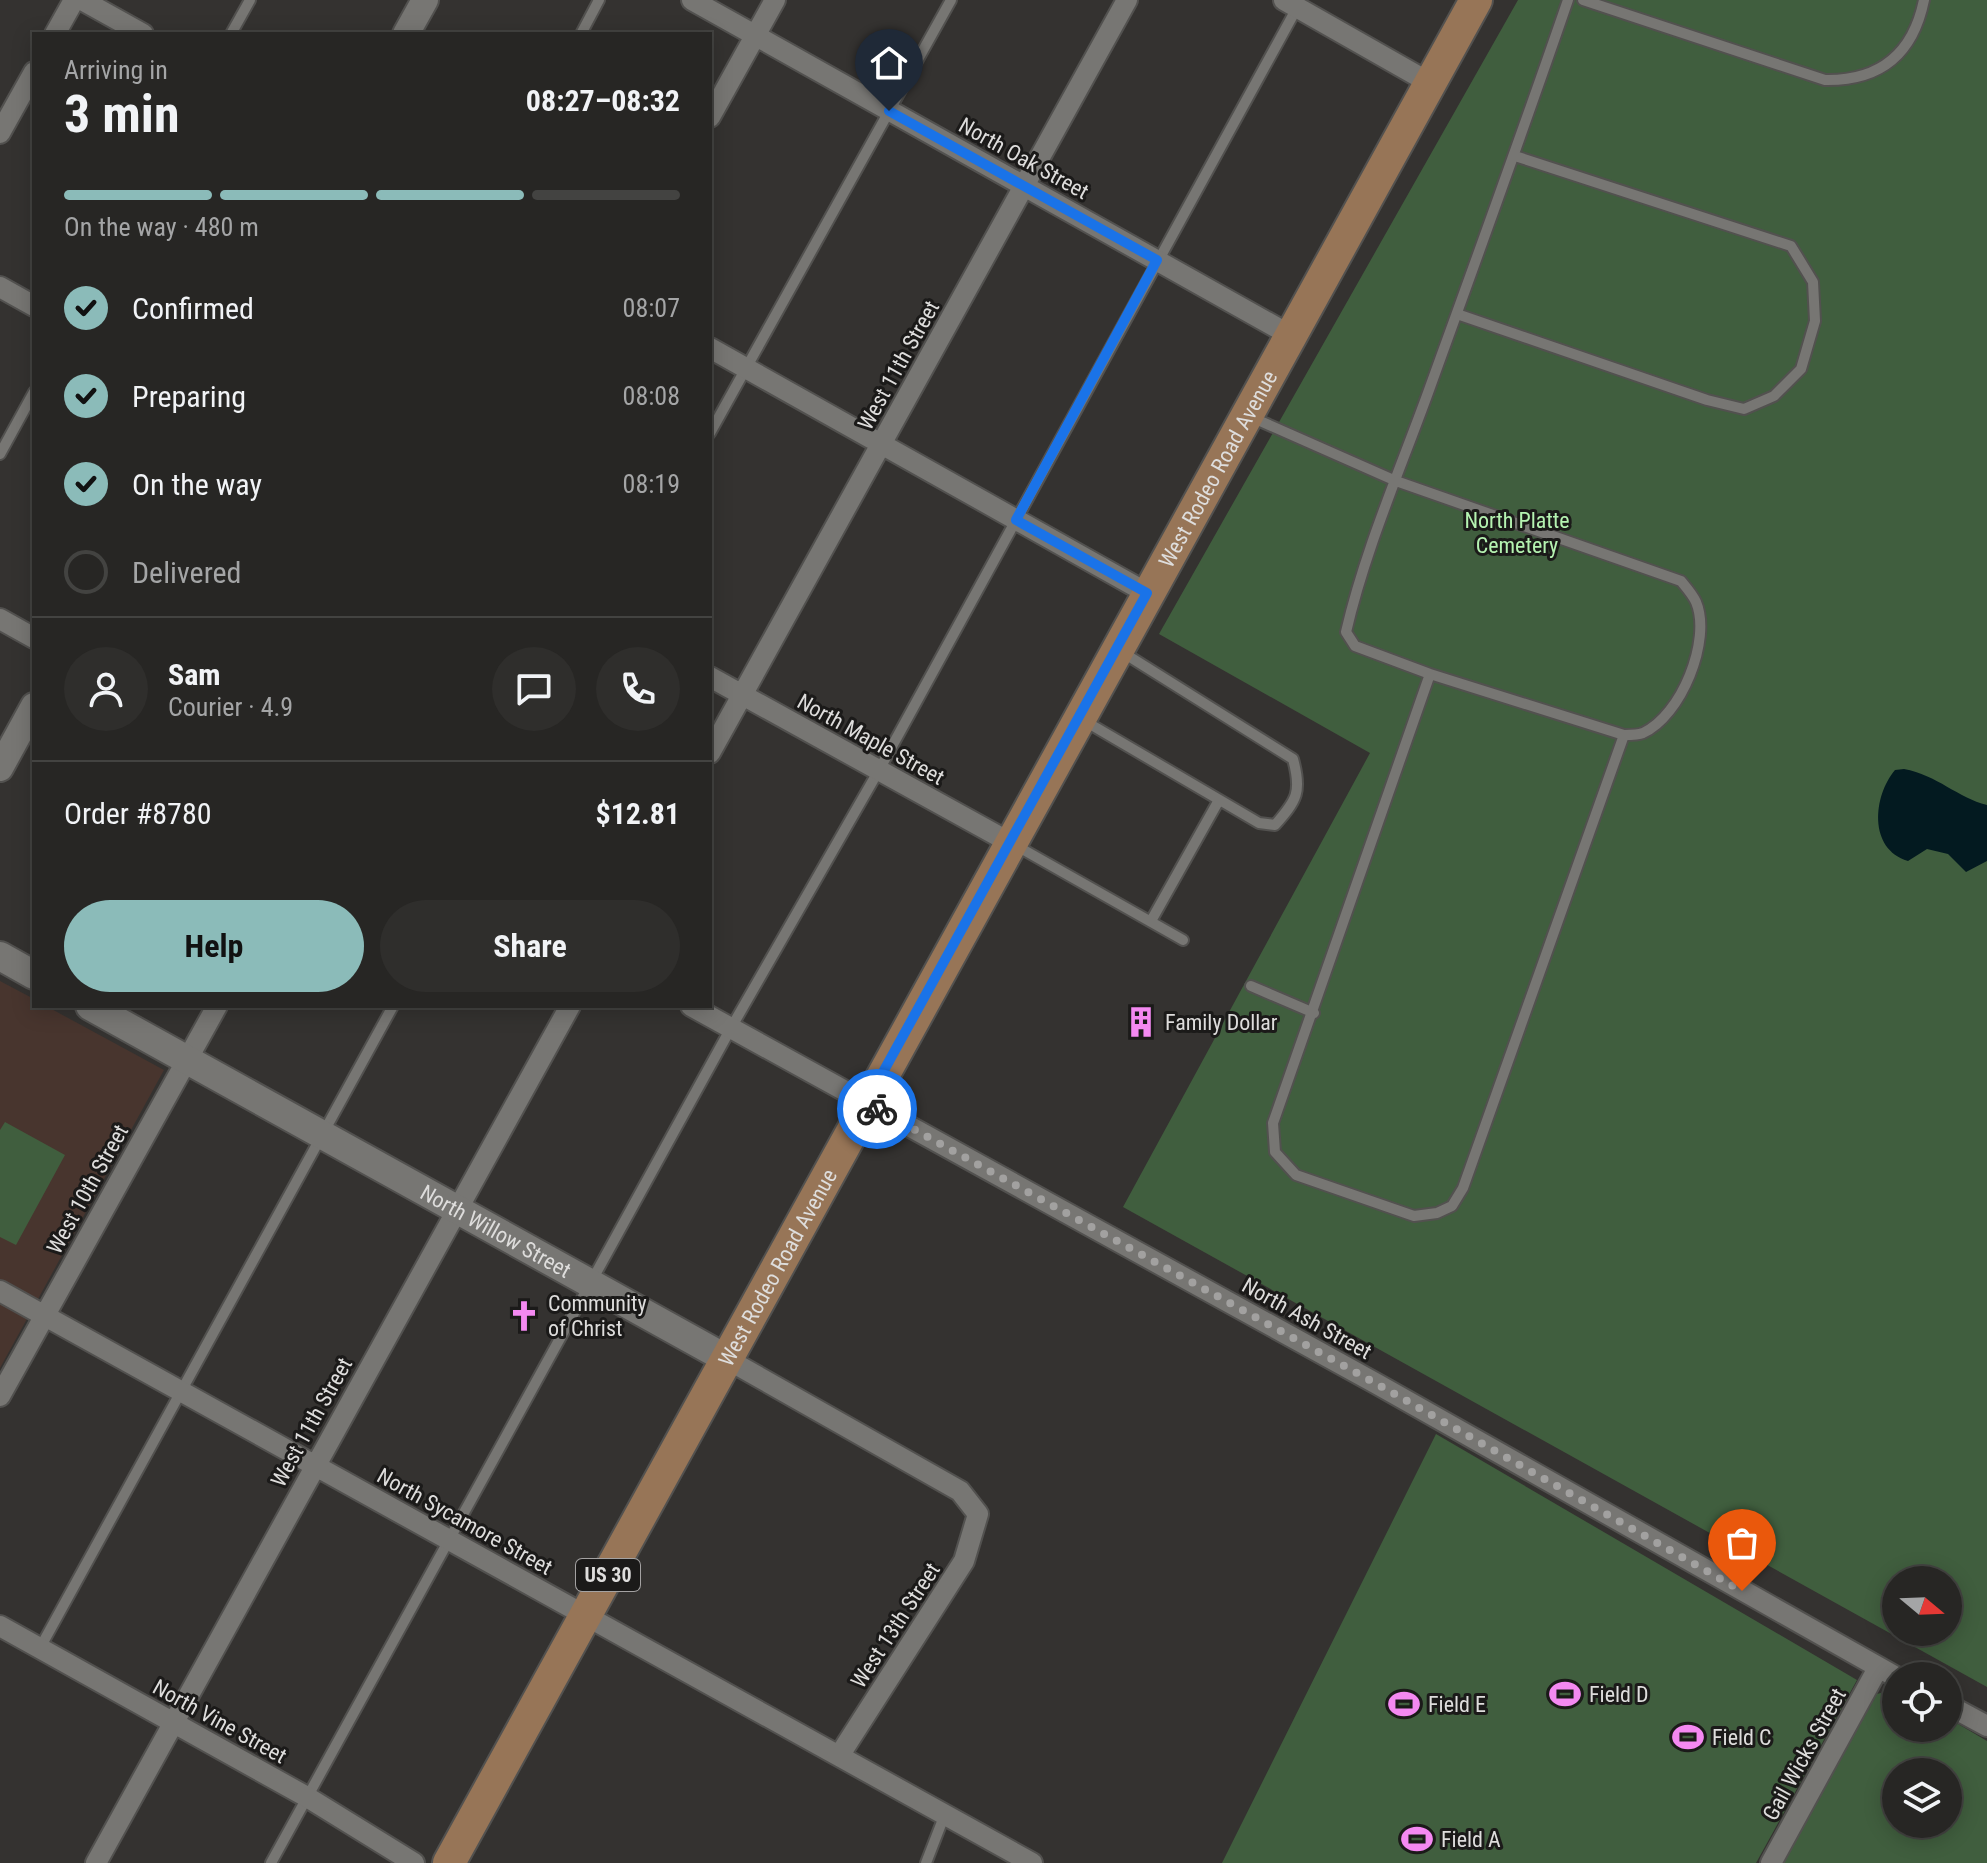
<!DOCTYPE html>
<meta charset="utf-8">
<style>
:root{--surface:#272624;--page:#2f2e2c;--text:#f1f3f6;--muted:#a4a5a6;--line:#434341;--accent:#8bbbb9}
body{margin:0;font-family:"Roboto Condensed",sans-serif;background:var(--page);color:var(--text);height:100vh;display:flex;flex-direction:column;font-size:30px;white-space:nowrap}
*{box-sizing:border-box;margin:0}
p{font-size:26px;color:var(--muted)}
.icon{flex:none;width:44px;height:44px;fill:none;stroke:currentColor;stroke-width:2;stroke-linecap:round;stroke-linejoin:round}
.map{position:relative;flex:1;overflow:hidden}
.drawer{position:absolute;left:32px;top:32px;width:680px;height:976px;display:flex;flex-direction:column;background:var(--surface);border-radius:0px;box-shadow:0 4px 20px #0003,0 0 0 2px var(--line)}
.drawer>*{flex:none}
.needle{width:52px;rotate:109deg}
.fabs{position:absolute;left:1882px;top:1566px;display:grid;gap:16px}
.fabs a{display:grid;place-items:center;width:80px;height:80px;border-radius:50%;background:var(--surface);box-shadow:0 4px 20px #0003,0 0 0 2px var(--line);font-size:40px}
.pin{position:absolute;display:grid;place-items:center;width:68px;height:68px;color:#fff;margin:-82px -34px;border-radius:50% 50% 50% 0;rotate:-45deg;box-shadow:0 0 8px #0007}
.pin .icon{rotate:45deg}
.courier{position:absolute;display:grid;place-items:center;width:80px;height:80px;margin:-40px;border:6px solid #1a73e8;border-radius:50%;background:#fff;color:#222;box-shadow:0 2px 10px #0007}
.overview em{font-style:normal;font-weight:700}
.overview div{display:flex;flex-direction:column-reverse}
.overview{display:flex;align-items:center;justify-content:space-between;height:136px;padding:0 32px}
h1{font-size:52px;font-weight:700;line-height:60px}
.bar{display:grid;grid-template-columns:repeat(4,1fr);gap:12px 8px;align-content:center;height:96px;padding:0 32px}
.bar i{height:10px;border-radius:6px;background:var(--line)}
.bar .on{background:var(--accent)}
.bar p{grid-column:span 4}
.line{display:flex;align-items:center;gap:20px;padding:0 32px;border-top:2px solid var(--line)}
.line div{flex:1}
.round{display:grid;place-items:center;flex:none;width:84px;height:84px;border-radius:42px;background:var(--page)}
ol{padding:0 32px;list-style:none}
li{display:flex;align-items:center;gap:24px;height:88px}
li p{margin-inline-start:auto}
li .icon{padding:8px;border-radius:50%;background:var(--accent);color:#111;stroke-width:4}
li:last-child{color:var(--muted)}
li i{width:44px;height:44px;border:4px solid var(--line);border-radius:50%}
.button{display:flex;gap:16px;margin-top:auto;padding:16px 32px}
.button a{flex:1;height:92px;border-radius:48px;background:var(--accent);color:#111;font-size:32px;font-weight:700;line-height:92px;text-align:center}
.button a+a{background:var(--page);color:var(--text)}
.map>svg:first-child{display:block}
</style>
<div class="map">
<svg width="1987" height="1863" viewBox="0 0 1987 1863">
<rect width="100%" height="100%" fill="#343230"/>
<path fill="#48352e" d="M0 981 34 999V1006H46L164 1070 0 1368Z"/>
<path fill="#405e3e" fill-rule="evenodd" d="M1518 0H1987V1687L1123 1207 1370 753 1159 634ZM1896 1580H1948V1632H1896Z
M5 1122 65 1155 16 1245 0 1237V1130Z
M1436 1434 1857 1680 1756 1863H1222Z
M1896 1689V1728H1948V1718L1987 1741V1863H1783L1877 1694ZM1948 1772V1824H1896V1772Z"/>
<path fill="#031a20" d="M1904 769C1937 775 1958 798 1987 805V861L1966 872 1948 854 1927 849 1908 861C1868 849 1873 796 1895 770Z"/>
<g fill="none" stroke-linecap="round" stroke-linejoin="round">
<defs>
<path id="service" d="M1583 0 1825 80C1880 81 1913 54 1924 0
M231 34 250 0
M581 34 599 0
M1457 314 1707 400 1744 409 1774 396 1801 369 1815 321 1813 282 1791 246 1515 156
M1251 417 1396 481 1681 581C1686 587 1693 595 1696 602 1712 640 1681 716 1643 733 1638 735 1630 735 1624 735L1430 674 1355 646 1346 632C1365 550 1400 470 1429 390 1476 260 1523 131 1568 0
M710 433 951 0
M0 454 34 392
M1430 674 1273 1123 1275 1152 1296 1175 1414 1216 1437 1213 1452 1206 1463 1188 1624 735
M1083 720 1259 823 1275 825C1297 800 1302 792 1293 759L1122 652
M1015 845 1183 940
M1151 921 1219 800
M1251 986 1314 1013
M40 1648 393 1006
M271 1863 731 1028 879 770 1298 6
M926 1863 945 1814"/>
<path id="minor" d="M82 0 143 34
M692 0 1290 335
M1284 0 1430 83
M55 34 74 0
M710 117 775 0
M0 133 34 72
M0 287 34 306
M710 348 1147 593
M0 619 34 638
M710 677 1009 842
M710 753 1127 0
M691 1006 1377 1384 1896 1677
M0 1291 1032 1863
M725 1358 960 1491 978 1514 964 1561 839 1756
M0 1396 217 1006
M0 1626 307 1797 414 1863
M1948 1705 1987 1726
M96 1863 570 1006
M1771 1863 1878 1668"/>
<path id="tertiary" d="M406 34 425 0
M0 768 34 706"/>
<g id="secondary">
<path d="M0 956 34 975"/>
<path id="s1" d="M90 1006 725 1358"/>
</g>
<g id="primary">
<path id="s2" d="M449 1863 1476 0"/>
</g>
</defs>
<use href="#service" stroke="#52514f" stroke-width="14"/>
<use href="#minor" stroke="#52514f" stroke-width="24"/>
<use href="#tertiary" stroke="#52514f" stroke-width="30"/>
<use href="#secondary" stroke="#52514f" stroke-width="32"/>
<use href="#primary" stroke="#52514f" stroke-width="36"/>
<use href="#service" stroke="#777673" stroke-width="10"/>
<use href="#minor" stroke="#777673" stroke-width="20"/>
<use href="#tertiary" stroke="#777673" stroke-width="26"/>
<use href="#secondary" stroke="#777673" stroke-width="28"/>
<use href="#primary" stroke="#977557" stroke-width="32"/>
</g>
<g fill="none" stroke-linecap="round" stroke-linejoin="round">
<path stroke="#a2a1a0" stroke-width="8" stroke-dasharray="0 14.4" d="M877 1109 1377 1384 1742 1591"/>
<path stroke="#1a73e8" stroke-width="10" d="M877 1109 866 1103 1147 593 1016 520 1157 260 889 111"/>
</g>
<defs>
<symbol id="building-bare" viewBox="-9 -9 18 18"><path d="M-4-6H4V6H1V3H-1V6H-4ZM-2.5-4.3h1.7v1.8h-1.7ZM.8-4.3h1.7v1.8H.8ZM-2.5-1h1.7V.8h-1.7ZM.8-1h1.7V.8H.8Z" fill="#f489f1" stroke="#1b1a19" stroke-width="2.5" paint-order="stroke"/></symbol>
<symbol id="church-bare" viewBox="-9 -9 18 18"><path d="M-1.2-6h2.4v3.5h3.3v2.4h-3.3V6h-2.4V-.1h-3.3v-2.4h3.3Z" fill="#f489f1" stroke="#1b1a19" stroke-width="2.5" paint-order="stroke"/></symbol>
<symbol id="stadium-bare" viewBox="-9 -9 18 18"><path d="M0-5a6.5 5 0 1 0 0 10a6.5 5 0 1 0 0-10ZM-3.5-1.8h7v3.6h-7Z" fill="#f489f1" stroke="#1b1a19" stroke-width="2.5" paint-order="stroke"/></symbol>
</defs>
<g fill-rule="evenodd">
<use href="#building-bare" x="1119" y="1000" width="44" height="44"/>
<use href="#church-bare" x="502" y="1294" width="44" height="44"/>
<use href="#stadium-bare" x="1543" y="1672" width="44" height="44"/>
<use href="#stadium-bare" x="1382" y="1682" width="44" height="44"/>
<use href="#stadium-bare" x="1666" y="1715" width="44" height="44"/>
<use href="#stadium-bare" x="1395" y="1817" width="44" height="44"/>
</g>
<g text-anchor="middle" stroke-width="6" stroke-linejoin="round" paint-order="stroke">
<rect fill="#1b1a19" stroke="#a4a2a2" stroke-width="2" x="576" y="1559" width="64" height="32" rx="6"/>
<g font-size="20" font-weight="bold" fill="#dedddc">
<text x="608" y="1582">US 30</text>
</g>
<g font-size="22" fill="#dedddc" stroke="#1b1a19">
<text transform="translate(1024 158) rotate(29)" y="8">North Oak Street</text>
<text transform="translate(898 365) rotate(-61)" y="8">West 11th Street</text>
<text dy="8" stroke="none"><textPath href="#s2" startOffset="1592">West Rodeo Road Avenue</textPath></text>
<text transform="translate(871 739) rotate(29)" y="8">North Maple Street</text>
<text transform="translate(87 1189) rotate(-61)" y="8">West 10th Street</text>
<text dy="8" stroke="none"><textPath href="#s1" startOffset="464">North Willow Street</textPath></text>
<text dy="8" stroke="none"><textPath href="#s2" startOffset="680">West Rodeo Road Avenue</textPath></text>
<text transform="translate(1307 1318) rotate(29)" y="8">North Ash Street</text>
<text transform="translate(311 1422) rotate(-61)" y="8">West 11th Street</text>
<text transform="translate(465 1521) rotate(29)" y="8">North Sycamore Street</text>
<text transform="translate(895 1625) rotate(-57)" y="8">West 13th Street</text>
<text transform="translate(220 1721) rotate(29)" y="8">North Vine Street</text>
<text transform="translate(1804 1754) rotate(-61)" y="8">Gail Wicks Street</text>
</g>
<g font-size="22" fill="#b5f3b1" stroke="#1b1a19">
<text x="1517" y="528">North Platte<tspan x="1517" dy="25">Cemetery</tspan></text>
</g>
<g font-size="22" fill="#dedddc" stroke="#1b1a19" text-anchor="start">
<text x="1165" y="1030">Family Dollar</text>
<text x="548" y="1311">Community<tspan x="548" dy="25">of Christ</tspan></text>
<text x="1589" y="1702">Field D</text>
<text x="1428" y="1712">Field E</text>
<text x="1712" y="1745">Field C</text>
<text x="1441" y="1847">Field A</text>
</g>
</g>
</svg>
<div class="fabs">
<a><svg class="needle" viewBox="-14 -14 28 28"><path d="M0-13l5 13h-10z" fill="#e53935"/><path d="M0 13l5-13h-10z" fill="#a4a5a6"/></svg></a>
<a><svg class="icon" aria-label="locate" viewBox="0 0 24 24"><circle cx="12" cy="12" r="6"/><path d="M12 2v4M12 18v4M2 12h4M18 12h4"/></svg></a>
<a><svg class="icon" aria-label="layers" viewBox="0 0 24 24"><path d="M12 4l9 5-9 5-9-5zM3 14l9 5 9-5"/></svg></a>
</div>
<div class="pin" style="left:1742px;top:1591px;background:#ea580c"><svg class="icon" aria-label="bag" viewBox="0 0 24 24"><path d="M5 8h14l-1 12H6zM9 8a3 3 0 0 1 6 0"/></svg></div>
<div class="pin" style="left:889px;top:111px;background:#1f2937"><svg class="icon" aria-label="home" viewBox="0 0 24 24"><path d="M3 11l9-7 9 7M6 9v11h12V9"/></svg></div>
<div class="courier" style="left:877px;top:1109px"><svg class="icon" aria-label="bike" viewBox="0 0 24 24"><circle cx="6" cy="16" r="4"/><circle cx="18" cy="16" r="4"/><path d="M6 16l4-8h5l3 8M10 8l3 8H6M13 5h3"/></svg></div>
<section class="drawer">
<div class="overview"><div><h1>3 min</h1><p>Arriving in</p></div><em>08:27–08:32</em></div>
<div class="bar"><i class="on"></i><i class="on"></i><i class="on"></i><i></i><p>On the way · 480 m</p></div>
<ol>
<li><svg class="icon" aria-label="check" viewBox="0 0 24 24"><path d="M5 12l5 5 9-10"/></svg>Confirmed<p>08:07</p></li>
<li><svg class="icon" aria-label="check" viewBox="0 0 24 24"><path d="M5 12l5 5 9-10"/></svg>Preparing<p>08:08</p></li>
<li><svg class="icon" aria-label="check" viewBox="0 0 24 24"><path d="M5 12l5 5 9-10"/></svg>On the way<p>08:19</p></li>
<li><i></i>Delivered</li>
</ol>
<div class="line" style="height:144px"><a class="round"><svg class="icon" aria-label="person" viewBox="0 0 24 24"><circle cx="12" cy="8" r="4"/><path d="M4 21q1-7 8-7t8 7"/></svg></a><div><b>Sam</b><p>Courier · 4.9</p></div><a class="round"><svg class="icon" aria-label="chat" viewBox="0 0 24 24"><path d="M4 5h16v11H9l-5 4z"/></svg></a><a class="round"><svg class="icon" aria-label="phone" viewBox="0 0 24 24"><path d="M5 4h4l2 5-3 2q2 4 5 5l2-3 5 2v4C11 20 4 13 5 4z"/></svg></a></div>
<div class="line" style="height:104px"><div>Order #8780</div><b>$12.81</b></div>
<div class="button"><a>Help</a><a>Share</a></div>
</section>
</div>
